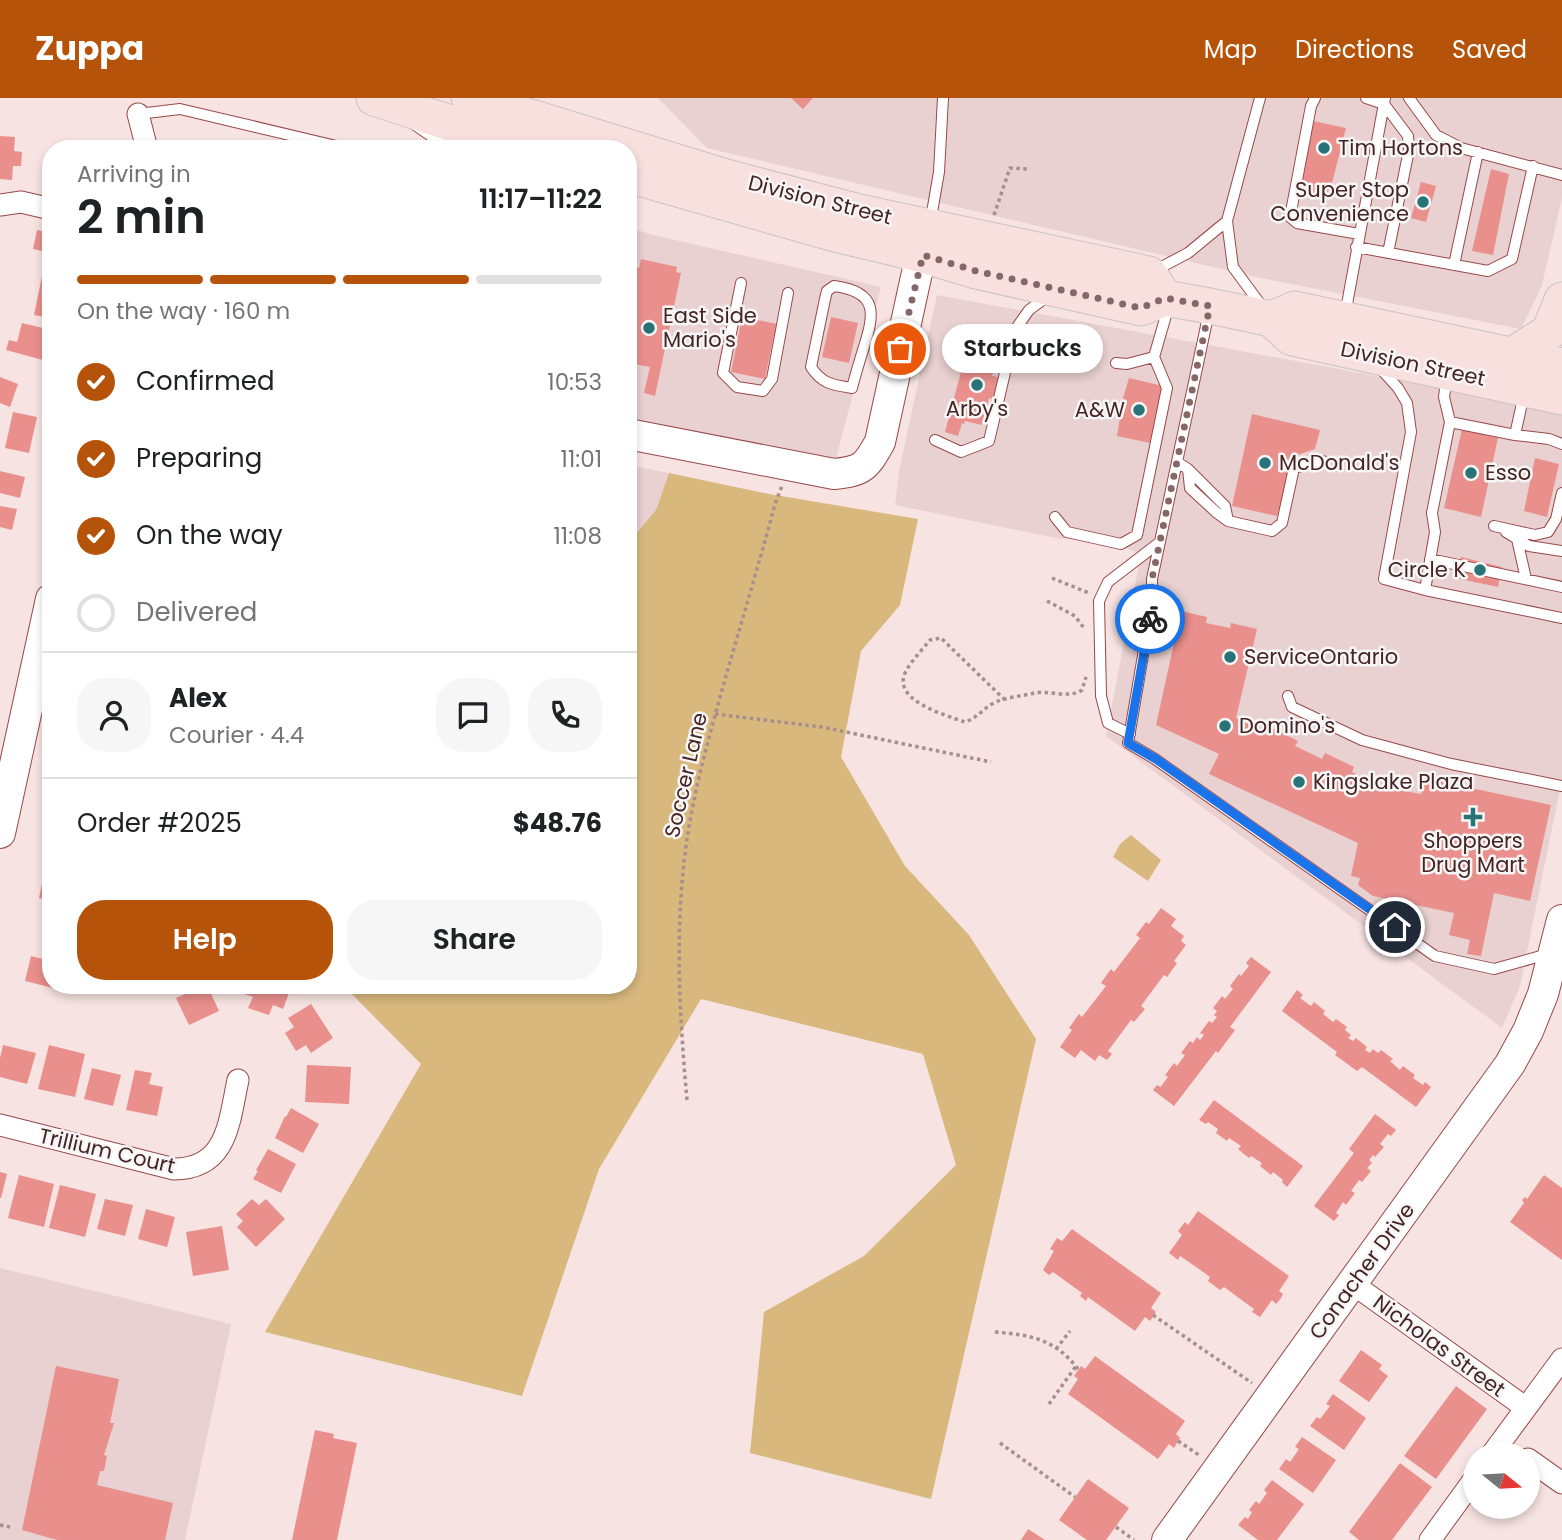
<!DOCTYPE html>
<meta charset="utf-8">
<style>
:root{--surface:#fff;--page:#f6f6f6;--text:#202124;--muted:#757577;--line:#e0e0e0;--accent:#b45309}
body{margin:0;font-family:Poppins,sans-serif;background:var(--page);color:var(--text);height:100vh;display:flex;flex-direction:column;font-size:26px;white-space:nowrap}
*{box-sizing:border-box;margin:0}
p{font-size:23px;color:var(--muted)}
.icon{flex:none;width:38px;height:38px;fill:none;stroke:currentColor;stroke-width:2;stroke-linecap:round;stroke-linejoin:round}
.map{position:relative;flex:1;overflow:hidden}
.panel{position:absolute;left:42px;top:42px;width:595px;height:854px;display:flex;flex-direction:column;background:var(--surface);border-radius:28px;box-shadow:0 4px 10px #0003}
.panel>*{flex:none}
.needle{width:46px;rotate:108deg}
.controls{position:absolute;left:1463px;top:1344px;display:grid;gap:14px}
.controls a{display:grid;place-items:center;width:77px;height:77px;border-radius:50%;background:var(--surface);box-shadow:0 4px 10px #0003;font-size:35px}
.pin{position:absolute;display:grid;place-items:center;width:60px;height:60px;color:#fff;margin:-30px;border:4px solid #fff;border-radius:50%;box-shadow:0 2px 7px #0007}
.courier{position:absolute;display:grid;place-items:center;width:70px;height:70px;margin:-35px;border:5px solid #1a73e8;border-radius:50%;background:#fff;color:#222;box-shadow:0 2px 9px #0007}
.bubble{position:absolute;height:49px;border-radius:24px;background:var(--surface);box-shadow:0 4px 10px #0003;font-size:23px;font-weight:600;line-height:49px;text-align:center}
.head em{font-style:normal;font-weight:600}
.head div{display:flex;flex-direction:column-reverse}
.head{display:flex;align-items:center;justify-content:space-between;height:119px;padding:0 35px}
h1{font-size:46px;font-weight:600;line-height:52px}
.bar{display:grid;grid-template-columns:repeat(4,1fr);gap:10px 7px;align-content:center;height:84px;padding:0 35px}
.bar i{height:9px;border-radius:5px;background:var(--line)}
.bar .on{background:var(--accent)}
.bar p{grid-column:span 4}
.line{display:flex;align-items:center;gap:18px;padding:0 35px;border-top:2px solid var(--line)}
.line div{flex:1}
.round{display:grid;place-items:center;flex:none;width:74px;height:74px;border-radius:28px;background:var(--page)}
ol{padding:0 35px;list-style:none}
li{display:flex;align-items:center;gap:21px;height:77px}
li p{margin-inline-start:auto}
li .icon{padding:7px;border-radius:50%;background:var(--accent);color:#fff;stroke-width:4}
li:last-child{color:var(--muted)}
li i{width:38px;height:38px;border:4px solid var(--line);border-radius:50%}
.button{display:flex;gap:14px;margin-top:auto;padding:14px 35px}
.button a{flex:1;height:80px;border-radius:28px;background:var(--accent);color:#fff;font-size:28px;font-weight:600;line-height:80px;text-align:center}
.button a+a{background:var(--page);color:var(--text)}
header{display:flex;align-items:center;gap:42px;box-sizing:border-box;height:98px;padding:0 35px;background:var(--accent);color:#fff}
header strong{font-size:33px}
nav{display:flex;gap:38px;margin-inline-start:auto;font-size:24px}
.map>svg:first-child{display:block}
</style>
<header>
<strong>Zuppa</strong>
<nav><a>Map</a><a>Directions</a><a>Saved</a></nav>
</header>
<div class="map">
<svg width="1562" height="1442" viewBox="0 0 1562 1442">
<rect width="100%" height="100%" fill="#f7e3e2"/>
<path fill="#e8d1d0" d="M658 0H1562V100L1542 187 1521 231 1251 178 707 50Z
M628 129 653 137 881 189 833 372 628 322Z
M937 197 1562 312V681L1520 888 1502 930 1106 638 1141 456 1109 443 1061 441 895 407 899 373Z
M628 367 669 375 656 412 628 445Z
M0 1170 231 1226 185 1442H0Z"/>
<path fill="#d8b87d" d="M669 375 769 396 918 421 900 507 861 553 841 659 905 768 969 837 1036 941 931 1401 750 1355 764 1214 864 1158 956 1067 923 956 701 901 599 1071 522 1298 265 1234 421 966 343 887H628V445L656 412Z
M1131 737 1161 762 1148 783 1113 759 1120 746Z"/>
<path fill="#e9908d" d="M791 0H813L803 11Z
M1313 23 1346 30 1330 93 1328 92 1327 97 1323 99 1304 95 1300 82Z
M0 38 15 39 14 53 22 54 21 68H13L12 82 0 81Z
M1491 71 1509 76 1493 157 1472 153Z
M1421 84 1436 88 1426 124 1411 120Z
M37 132 51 135V155L33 151Z
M641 161 677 169 676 174 681 175 655 298 644 295 650 269 628 265V194H630L632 183H628V168L639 170Z
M42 178 51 180V220L34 217Z
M742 219 778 226 776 238 774 237 765 281 731 274Z
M831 219 858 225 849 265 822 259Z
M22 225 51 232 50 264 6 252 9 242 17 244Z
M973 248 998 254 992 278 998 279 993 301 989 300 982 327 965 323 964 326 962 325 958 338 945 334 962 270 967 272Z
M0 279 18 286 10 309 0 305Z
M1129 280 1163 288 1150 345 1117 338 1123 300Z
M13 314 37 319 29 355 5 350Z
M1252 316 1320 332 1315 351 1289 360 1288 370 1292 371 1283 408 1280 407 1277 418 1232 408Z
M1462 331 1498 340 1481 419 1444 410Z
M1535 360 1559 366 1547 419 1524 413Z
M0 373 25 379 20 400 0 395Z
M0 408 17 411 12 432 0 429Z
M1461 459 1502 469 1498 489 1456 480Z
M1181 513 1207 519 1206 525 1230 530 1231 525 1257 531 1236 620 1267 635 1270 629 1298 643 1295 648 1322 661 1325 655 1354 669 1352 674 1379 688 1421 696 1424 680 1551 707 1530 803 1494 795 1481 858 1467 856 1470 842 1449 837 1454 815 1373 798 1358 787 1360 780 1351 778 1358 745 1209 676 1219 656 1156 627Z
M50 734H51V760L44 758Z
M46 766 51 767V803L39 800Z
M1161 810 1176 821 1171 828 1184 838 1181 843 1186 847 1174 863 1177 865 1167 879 1164 877 1141 908 1145 911 1134 924 1131 922 1108 953 1112 956 1107 962 1099 957 1095 963 1081 952 1075 960 1060 949 1072 932 1069 930 1079 916 1082 919 1106 888 1101 885 1111 871 1114 874 1140 840 1136 837 1146 824 1149 826Z
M31 858 51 863V887H62L61 892 25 883Z
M1251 859 1271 874 1230 929 1235 932 1218 955 1216 953 1174 1008 1153 992 1157 987 1161 989 1162 987 1168 979 1165 977 1174 965 1177 968 1185 957 1181 955 1190 943 1193 945 1197 939 1200 942 1204 937 1200 935 1209 923 1212 925 1217 919 1214 917 1217 913 1213 910 1222 898 1225 901 1233 891 1230 888 1239 876 1241 878 1249 868 1246 865Z
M205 887H207L219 913 189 927 176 900Z
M247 887H292L283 911 273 907 269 917 248 910 253 899 244 896Z
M1297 892 1303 897 1300 900 1311 908 1314 904 1325 913 1323 916 1333 924 1336 921 1347 929 1345 932 1351 937 1348 940 1353 943 1356 940 1367 949 1365 952 1370 955 1373 951 1378 955 1381 952 1393 961 1390 963 1400 972 1403 968 1415 977 1413 980 1423 987 1425 984 1431 989 1416 1009 1362 969 1357 973 1335 957 1337 954 1282 913Z
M311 906 333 940 311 955 306 947 296 953 285 935 294 929 288 920Z
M3 947 36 955 27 986 0 979V960Z
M49 947 85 956 75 999 38 991Z
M307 967 351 969 349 1006 305 1004Z
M92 970 121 977 113 1008 84 1001Z
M135 972 152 975 149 986 163 989 157 1018 126 1012Z
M1214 1002 1303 1068 1287 1089 1282 1084 1283 1082 1273 1074 1271 1077 1260 1068 1262 1065 1251 1058 1249 1060 1238 1051 1241 1048 1229 1040 1227 1043 1216 1035 1218 1031 1208 1024 1206 1026 1199 1022Z
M291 1010 319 1026 303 1055 275 1040 285 1018 286 1019Z
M1375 1016 1396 1032 1391 1038 1388 1036 1380 1046 1384 1049 1375 1059 1373 1057 1369 1062 1372 1065 1367 1070 1371 1073 1362 1084 1359 1082 1351 1093 1355 1095 1346 1107 1343 1104 1336 1115 1339 1117 1334 1123 1314 1108 1354 1055 1349 1051Z
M268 1051 296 1066 281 1095 253 1081 258 1073 256 1072Z
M0 1074 7 1076 1 1100H0Z
M19 1077 54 1086 44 1129 8 1120Z
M1544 1077 1562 1090V1162L1510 1124 1524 1105 1522 1102 1525 1099 1527 1101Z
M60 1087 96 1096 85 1139 49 1130Z
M105 1101 133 1107 125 1138 97 1131Z
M252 1101 259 1107 266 1101 285 1121 256 1149 237 1129 243 1123 236 1116Z
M146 1111 175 1119 167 1149 138 1141Z
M1198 1113 1289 1178 1279 1193 1283 1196 1281 1200 1276 1206 1272 1202 1260 1219 1252 1214 1254 1211 1224 1189 1220 1192 1208 1183 1210 1179 1199 1171 1180 1158 1178 1162 1169 1155 1182 1137 1178 1133 1185 1124 1188 1127Z
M222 1128 229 1172 193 1178 186 1134Z
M1072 1131 1161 1195 1151 1210 1156 1214 1150 1223 1145 1219 1135 1233 1088 1199 1086 1203 1080 1198 1082 1195 1053 1174 1049 1177 1043 1172 1054 1153 1050 1151 1057 1140 1062 1143Z
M1361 1252 1382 1267 1379 1271 1388 1278 1369 1304 1339 1283Z
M1095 1258 1185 1323 1176 1336 1180 1340 1174 1350 1169 1346 1158 1361 1068 1296 1078 1281 1074 1278 1081 1268 1085 1271Z
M56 1268 119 1281 110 1325H114L104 1357 107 1358 104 1373H100L97 1387 173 1405 165 1442H57L22 1432Z
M1456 1288 1487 1311 1436 1381 1404 1358Z
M1333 1296 1366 1320 1344 1352 1310 1328 1317 1319 1320 1321 1330 1308 1326 1306Z
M315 1332 334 1336 333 1340 357 1345 337 1442H292Z
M1302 1339 1336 1362 1313 1395 1279 1371 1286 1361 1290 1364 1299 1351 1295 1349Z
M1400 1365 1432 1389 1392 1442H1359L1349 1434Z
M1088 1381 1129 1410 1106 1442H1087L1059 1422Z
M1272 1382 1304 1406 1277 1442H1258L1238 1427 1245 1419 1248 1421 1252 1414 1249 1412 1256 1403 1259 1406 1267 1395 1264 1392Z
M1028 1431 1045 1442H1021Z"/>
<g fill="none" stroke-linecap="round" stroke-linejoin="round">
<defs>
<path id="lane" d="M1260 0 1227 123 1233 169 1264 211
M1315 0 1311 8 1290 119 1297 125 1359 136
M1366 0 1384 6 1408 38 1409 52 1388 155
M1409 0 1436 37 1461 50 1562 77
M138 16 180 11 349 51
M930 126 939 74 943 0
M1356 149 1488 173 1512 161 1533 68
M1454 167 1478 54
M1152 174 1188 155 1227 123
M741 185 723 275 737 289 763 293 772 281 788 195
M834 188C880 194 874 217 863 252 859 265 855 278 852 290 833 287 822 286 811 269L825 201 827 193Z
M1209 214 1152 481V505L1128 645 1155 661 1435 858 1494 871 1548 856
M1345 217 1385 0
M1116 265 1127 266 1154 259 1169 207
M1379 269 1398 290 1407 305 1411 334 1384 481 1425 492 1562 520
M1447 277 1444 299 1450 324 1515 337 1524 296
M1515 337 1549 341 1562 346
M935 342 961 354 989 343 1015 232 1029 212 1048 198
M1177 364 1188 371 1225 408 1228 423 1272 433 1282 425 1294 370 1323 363
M1188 371 1190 390 1217 415 1228 423
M1055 419 1067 434 1121 446 1137 437 1167 290 1154 259
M1494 428 1535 437 1548 434 1556 421 1562 395
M1506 434 1529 448 1562 453
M1517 441 1526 481
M1430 461 1562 489
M1425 492 1435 434 1432 415 1450 324
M1288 598 1292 609 1362 642 1451 666 1562 688
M1130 636 1108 625 1101 598 1099 503 1108 484 1160 444"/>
<path id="street" d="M138 16 147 51
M419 23 435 34 451 51
M0 107 21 104 51 111
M0 1027 174 1071C228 1071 229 1023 238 982
M1353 1186 1526 1310
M1492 1356 1562 1261
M1528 1361 1562 1385
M1430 1442 1475 1380"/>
<path id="secondary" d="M628 336 834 376C863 373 866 369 880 344L916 179 928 134
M0 735 51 501
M1167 1442 1510 966 1528 933 1543 896 1562 822"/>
<path id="primary" d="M374 0 466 30 538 51
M469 0 726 79 855 113 1149 176 1165 200
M628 77 835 136 923 157 976 173 1141 210 1165 200 1210 208 1271 221 1292 240 1562 299
M1271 221 1295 211 1562 268
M1514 256 1549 234 1562 202"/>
</defs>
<use href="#lane" stroke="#994848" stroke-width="12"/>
<use href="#street" stroke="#994848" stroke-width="23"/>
<use href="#secondary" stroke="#994848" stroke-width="32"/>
<use href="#primary" stroke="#cbc2c1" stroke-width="37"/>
<path stroke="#a88e8d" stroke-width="3.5" stroke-dasharray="3.5 3.5" stroke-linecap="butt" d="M994 117 1010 70 1027 71
M1052 480 1089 495
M1047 503 1075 518 1084 530
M1005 602 941 540 930 542C922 552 912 562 906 573 890 602 945 617 965 624 978 620 984 609 996 604 1007 599 1023 598 1034 595 1049 592 1069 601 1082 592L1086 579
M715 616 822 629 991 664
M687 1002C680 923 675 844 684 765 690 708 705 654 720 599 738 535 758 470 775 406L782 388
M1153 1217 1252 1285
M995 1234C1031 1237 1055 1241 1078 1271
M1056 1251 1070 1233
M1049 1306 1076 1268
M1178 1343 1199 1357
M1000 1345 1075 1399
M0 1427 10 1429
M1116 1429 1134 1442"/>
<use href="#lane" stroke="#fff" stroke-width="10"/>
<use href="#street" stroke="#fff" stroke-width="21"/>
<use href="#secondary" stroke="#fff" stroke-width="30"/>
<use href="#primary" stroke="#f8e0df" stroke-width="35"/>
</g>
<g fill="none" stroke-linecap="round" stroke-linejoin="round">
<path stroke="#856766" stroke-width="7" stroke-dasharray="0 12.6" d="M900 251 923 157 976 173 1141 210 1165 200 1210 208 1152 481 1150 521"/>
<path stroke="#1a73e8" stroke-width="9" d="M1150 521 1128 645 1156 661 1395 829"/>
</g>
<g fill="#287378" stroke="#f6f6f6" stroke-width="2.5">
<circle cx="1324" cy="50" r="7"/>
<circle cx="1423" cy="104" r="7"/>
<circle cx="649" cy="230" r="7"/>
<circle cx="977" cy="287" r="7"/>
<circle cx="1139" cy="312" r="7"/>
<circle cx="1265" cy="365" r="7"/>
<circle cx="1471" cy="375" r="7"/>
<circle cx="1480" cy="472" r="7"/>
<circle cx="1230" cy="559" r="7"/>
<circle cx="1225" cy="628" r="7"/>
<circle cx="1299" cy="684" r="7"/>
<path d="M1469.5 708.5h7v7h7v7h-7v7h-7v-7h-7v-7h7z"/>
</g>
<g text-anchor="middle" stroke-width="5" stroke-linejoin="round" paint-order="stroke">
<g font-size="21" fill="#472423" stroke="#f6f6f6" text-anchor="start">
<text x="1338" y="57">Tim Hortons</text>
<text x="1409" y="99" text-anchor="end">Super Stop<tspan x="1409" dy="24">Convenience</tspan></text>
<text x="663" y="225">East Side<tspan x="663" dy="24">Mario's</tspan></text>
<text x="977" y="318" text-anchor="middle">Arby's</text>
<text x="1125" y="319" text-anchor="end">A&amp;W</text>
<text x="1279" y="372">McDonald's</text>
<text x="1485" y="382">Esso</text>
<text x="1466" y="479" text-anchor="end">Circle K</text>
<text x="1244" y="566">ServiceOntario</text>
<text x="1239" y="635">Domino's</text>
<text x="1313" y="691">Kingslake Plaza</text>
<text x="1473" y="750" text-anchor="middle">Shoppers<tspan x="1473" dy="24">Drug Mart</tspan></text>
</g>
<g font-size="21" fill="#472423" stroke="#f6f6f6">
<text transform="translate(820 102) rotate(14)" y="7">Division Street</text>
<text transform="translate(1413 266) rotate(12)" y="7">Division Street</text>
<text transform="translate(686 677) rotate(-77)" y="7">Soccer Lane</text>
<text transform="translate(107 1053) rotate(13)" y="7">Trillium Court</text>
<text transform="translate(1362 1173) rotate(-54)" y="7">Conacher Drive</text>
<text transform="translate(1439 1248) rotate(36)" y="7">Nicholas Street</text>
</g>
</g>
</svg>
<div class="controls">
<a><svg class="needle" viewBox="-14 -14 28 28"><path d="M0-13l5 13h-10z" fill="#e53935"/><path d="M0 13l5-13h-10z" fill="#757577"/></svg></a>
</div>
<div class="pin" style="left:900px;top:251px;background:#ea580c"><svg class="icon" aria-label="bag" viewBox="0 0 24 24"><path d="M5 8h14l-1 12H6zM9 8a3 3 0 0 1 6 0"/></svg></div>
<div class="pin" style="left:1395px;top:829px;background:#1f2937"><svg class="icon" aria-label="home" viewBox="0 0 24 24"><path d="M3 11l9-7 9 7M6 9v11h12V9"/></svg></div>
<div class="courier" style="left:1150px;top:521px"><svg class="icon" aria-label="bike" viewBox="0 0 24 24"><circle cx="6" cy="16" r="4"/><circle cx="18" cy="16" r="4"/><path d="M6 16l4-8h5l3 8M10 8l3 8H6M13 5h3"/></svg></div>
<div class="bubble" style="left:942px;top:226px;width:161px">Starbucks</div>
<section class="panel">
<div class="head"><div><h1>2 min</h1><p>Arriving in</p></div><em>11:17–11:22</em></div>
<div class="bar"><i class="on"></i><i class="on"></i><i class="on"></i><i></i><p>On the way · 160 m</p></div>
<ol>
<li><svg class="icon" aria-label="check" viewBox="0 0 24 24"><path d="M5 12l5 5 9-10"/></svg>Confirmed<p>10:53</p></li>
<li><svg class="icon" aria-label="check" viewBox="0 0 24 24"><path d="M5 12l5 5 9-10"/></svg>Preparing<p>11:01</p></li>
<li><svg class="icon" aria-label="check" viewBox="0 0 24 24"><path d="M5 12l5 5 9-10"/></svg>On the way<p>11:08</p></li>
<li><i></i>Delivered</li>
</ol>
<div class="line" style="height:126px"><a class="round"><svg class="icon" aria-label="person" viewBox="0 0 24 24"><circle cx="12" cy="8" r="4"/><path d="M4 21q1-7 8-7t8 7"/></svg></a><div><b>Alex</b><p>Courier · 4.4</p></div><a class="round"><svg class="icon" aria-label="chat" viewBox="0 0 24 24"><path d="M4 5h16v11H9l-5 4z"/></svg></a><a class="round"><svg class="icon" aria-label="phone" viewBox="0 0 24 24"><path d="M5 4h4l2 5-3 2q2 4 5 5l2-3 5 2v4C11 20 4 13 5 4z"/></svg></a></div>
<div class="line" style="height:91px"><div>Order #2025</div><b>$48.76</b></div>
<div class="button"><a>Help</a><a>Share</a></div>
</section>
</div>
